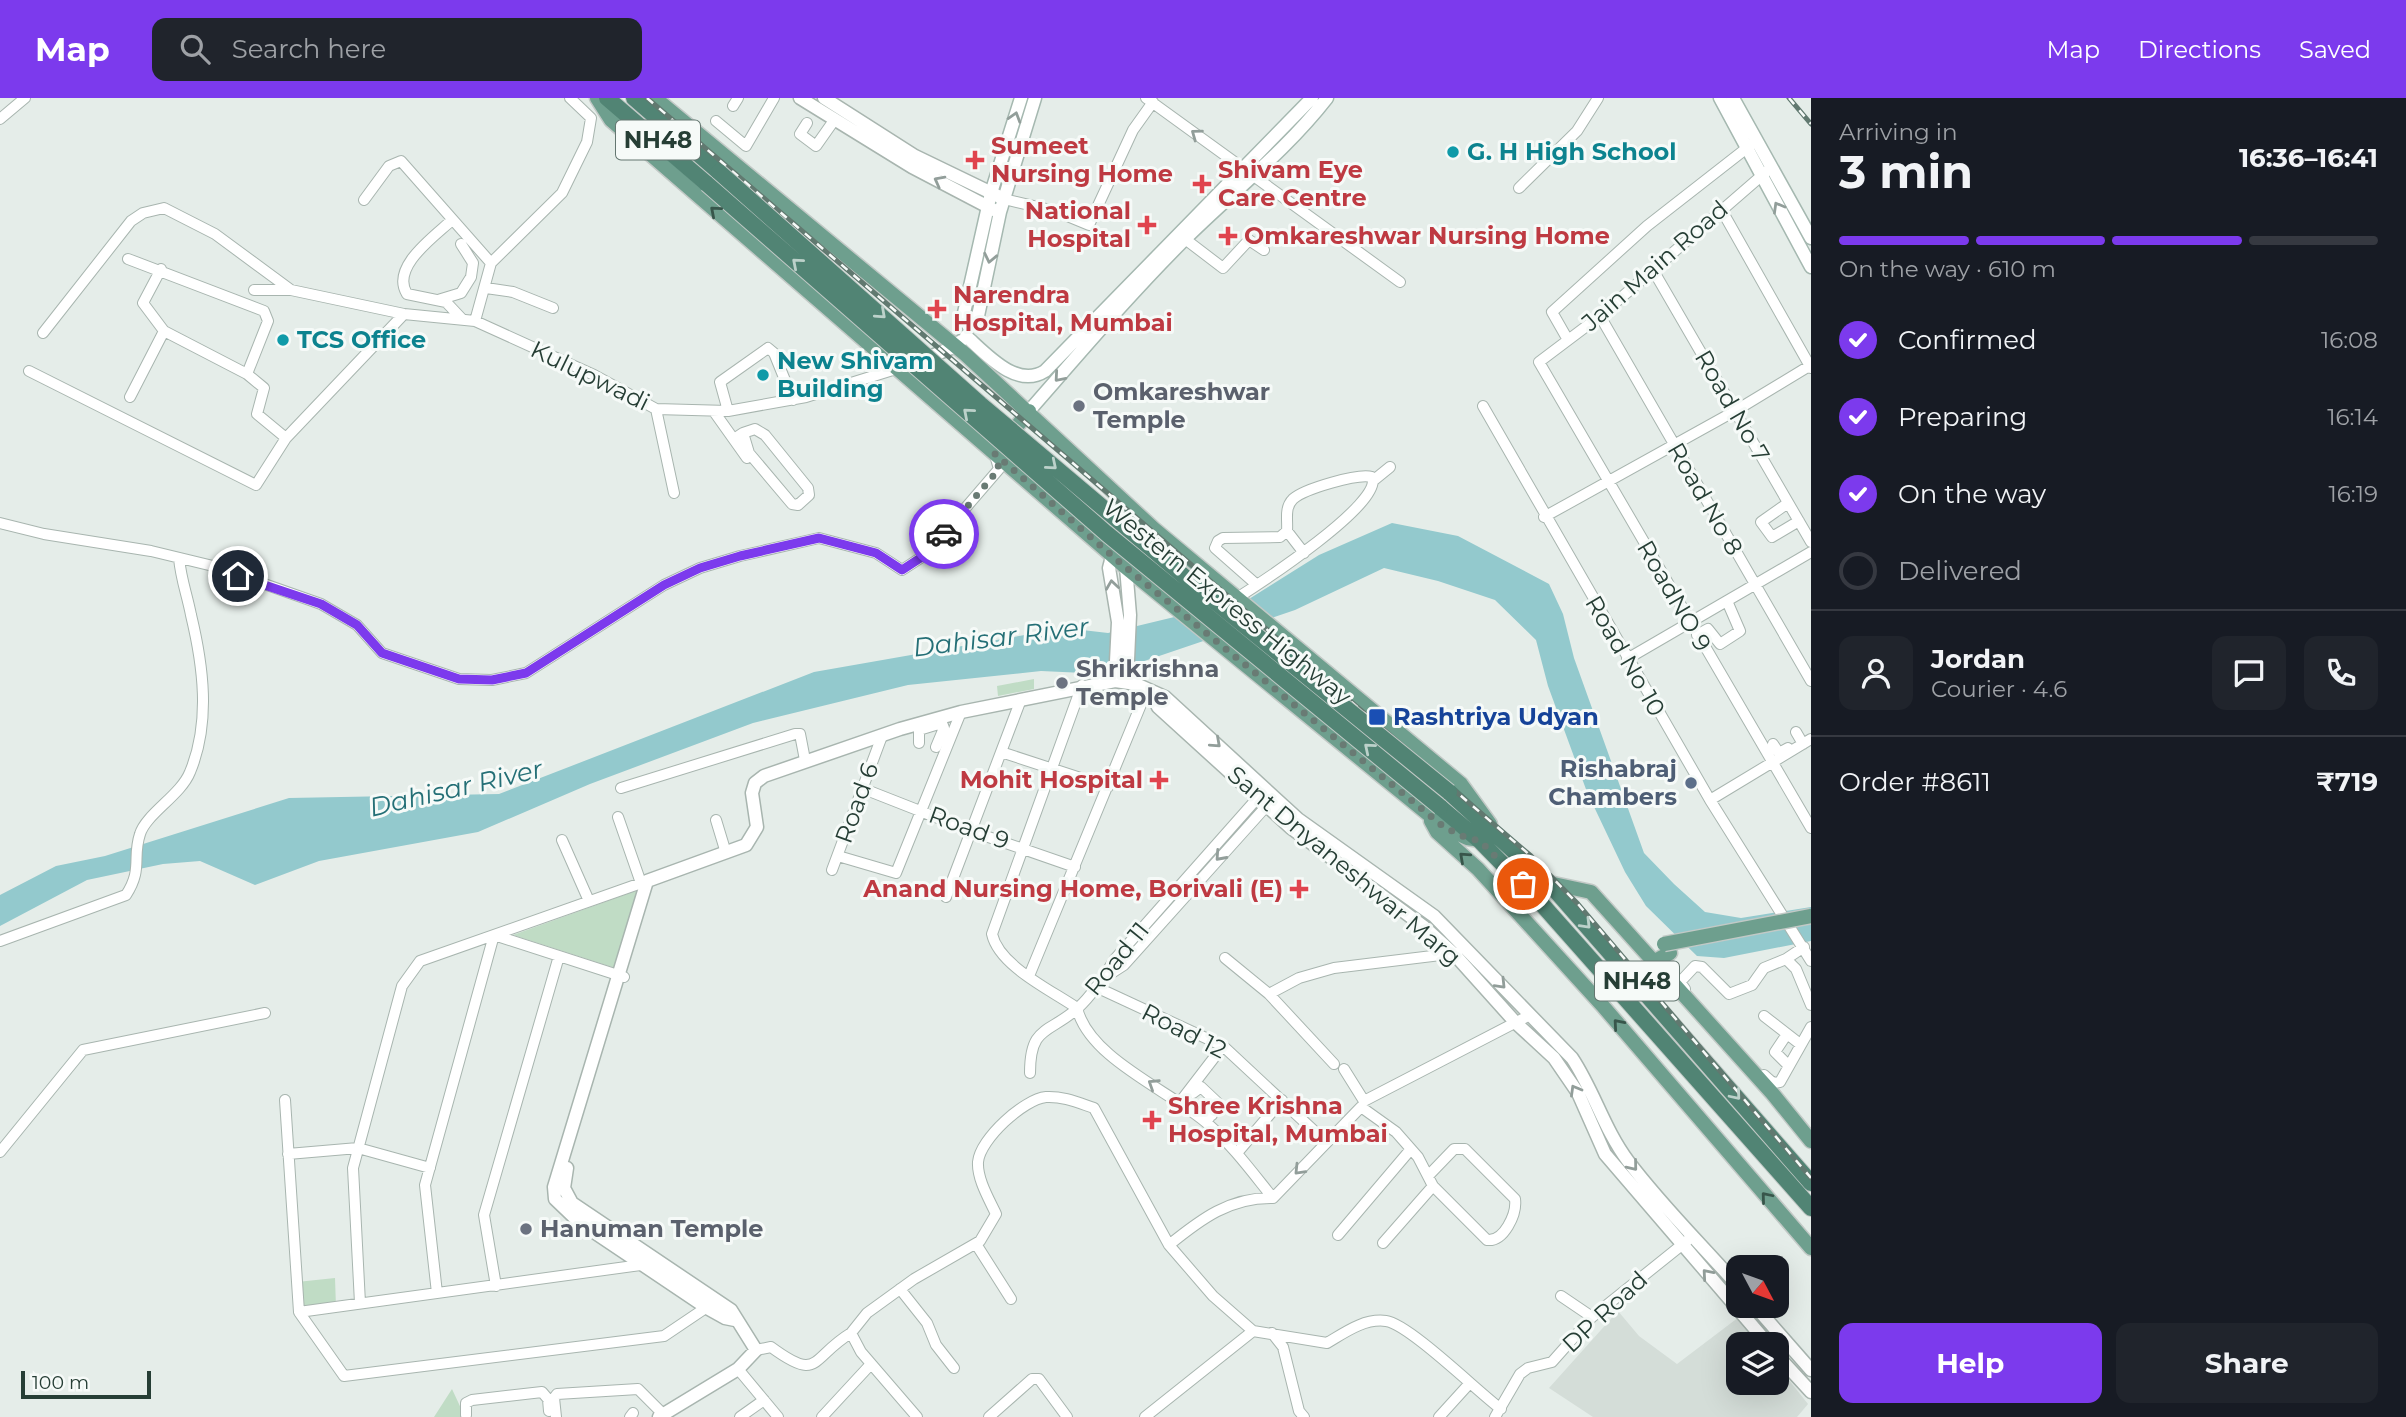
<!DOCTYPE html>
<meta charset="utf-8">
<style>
:root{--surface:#171b24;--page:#20242c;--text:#f1f3f6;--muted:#9ea1a6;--line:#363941;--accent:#7c3aed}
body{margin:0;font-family:Montserrat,sans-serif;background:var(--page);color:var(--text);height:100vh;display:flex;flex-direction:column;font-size:26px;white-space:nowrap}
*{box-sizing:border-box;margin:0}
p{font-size:23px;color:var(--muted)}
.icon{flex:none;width:38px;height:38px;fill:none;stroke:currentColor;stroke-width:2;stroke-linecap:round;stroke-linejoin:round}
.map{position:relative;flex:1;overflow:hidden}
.side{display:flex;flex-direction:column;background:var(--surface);width:595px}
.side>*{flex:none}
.needle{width:46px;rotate:131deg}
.fabs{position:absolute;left:1726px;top:1157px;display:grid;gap:14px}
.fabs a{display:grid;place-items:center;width:63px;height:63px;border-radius:14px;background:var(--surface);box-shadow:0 7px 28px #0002;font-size:35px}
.scale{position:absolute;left:21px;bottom:18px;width:130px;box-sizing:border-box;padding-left:7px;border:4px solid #263e35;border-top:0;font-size:19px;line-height:24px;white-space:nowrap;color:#263e35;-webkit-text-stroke:5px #f6faf8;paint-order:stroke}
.pin{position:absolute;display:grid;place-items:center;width:60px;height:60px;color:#fff;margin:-30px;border:4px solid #fff;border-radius:50%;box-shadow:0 2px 7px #0007}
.courier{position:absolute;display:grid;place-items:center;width:70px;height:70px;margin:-35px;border:5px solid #7c3aed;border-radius:50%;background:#fff;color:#222;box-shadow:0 2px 9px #0007}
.summary em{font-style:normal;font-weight:700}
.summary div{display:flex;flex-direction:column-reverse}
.summary{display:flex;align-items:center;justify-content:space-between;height:119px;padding:0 28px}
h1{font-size:46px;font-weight:700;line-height:52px}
.bar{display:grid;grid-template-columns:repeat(4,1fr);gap:10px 7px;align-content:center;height:84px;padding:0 28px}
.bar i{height:9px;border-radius:5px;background:var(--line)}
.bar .on{background:var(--accent)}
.bar p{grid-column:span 4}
.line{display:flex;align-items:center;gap:18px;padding:0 28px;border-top:2px solid var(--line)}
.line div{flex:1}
.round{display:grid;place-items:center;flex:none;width:74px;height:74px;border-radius:14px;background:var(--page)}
ol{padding:0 28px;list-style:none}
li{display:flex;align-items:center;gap:21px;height:77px}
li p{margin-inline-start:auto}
li .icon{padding:7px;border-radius:50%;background:var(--accent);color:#fff;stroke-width:4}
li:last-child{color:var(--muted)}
li i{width:38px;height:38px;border:4px solid var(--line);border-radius:50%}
.action{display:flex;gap:14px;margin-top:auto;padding:14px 28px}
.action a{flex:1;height:80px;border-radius:14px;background:var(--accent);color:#fff;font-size:28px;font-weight:700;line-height:80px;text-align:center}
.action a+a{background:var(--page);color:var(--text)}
header{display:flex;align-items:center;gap:42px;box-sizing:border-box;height:98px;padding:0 35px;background:var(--accent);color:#fff}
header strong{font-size:33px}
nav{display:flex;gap:38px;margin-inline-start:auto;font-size:24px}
.search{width:490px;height:63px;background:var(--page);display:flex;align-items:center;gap:18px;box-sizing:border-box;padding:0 24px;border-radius:14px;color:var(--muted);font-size:26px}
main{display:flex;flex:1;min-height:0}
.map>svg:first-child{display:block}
</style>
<header>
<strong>Map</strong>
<div class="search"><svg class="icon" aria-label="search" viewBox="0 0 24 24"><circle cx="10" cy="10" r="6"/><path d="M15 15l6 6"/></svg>Search here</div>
<nav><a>Map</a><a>Directions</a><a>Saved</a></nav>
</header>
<main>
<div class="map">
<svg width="1811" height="1319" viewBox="0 0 1811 1319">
<rect width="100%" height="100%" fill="#e5ede9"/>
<path fill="#d4ddd8" d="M1618 1213 1639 1238 1677 1266 1739 1219 1760 1246H1738V1284H1776V1266L1808 1306 1797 1319H1593L1549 1290Z"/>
<path fill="#c0dcc5" d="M1034 581V591L998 598 997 588Z
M638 792 615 870 513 837Z
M335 1180 336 1209 299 1214 297 1184Z
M452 1291 465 1319H434Z"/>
<path fill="#93c9cd" d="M1392 425 1458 438 1549 486 1563 516 1574 560 1644 755 1674 786 1705 814 1741 820 1811 809V843L1724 860 1697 858 1646 808 1625 774 1587 694 1548 588 1536 542 1495 502 1438 483 1384 470 1295 512 1106 576 1041 573 908 587 753 625 590 686 478 734 319 763 255 787 200 763 163 766 87 782 0 828V797L56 768 105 758 289 700 499 696 814 574 1065 530 1108 535 1249 501 1319 457Z"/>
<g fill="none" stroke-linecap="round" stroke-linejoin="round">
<defs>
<path id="minor" d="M1146 0 1400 184
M733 8 738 0
M0 21 25 0
M716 23 746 48 774 0
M807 25 800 36 816 48 835 21
M1767 73 1600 218 1539 264 1811 730
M1519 90 1577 33 1598 0
M1004 101 1055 113 1089 127 1133 32 1153 4
M364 102 389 68 401 63 491 165
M1721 111 1811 270
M452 122C435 138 390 169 407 196L446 204 462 221
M1185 141 1223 170 1249 142 1264 152
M128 161 264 213 268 223 247 276 264 290 257 316 286 340
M161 171 143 205 164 233
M1653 172 1811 444
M486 190 513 194 553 210
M254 192H291L404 216 475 223 594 277 656 311 728 313 806 299 896 271
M438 202 461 195 471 179 473 165 461 146
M1600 218 1811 583
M475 223 491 165 562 95 587 44 591 20 570 0
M43 235 131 123 143 115 164 110 215 136 291 192
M1568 242 1552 214 1647 128 1752 46
M29 273 256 387 286 340 404 216
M130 299 164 233 247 276
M1483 308 1710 702 1811 863
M656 311 674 395
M728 313 720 284 768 250 774 255 793 302
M715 315 747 360
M734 341 743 335 749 355 792 406 798 407 809 397 808 390 765 337 755 331 743 335
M1374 382 1390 369
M1788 405 1761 424 1772 439 1799 423
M1544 419 1735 313 1811 267
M0 425 44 436 151 453 213 468 321 506 357 527 382 555 459 581 492 582 526 575 664 487 700 470 740 458 819 440 876 455 902 472 925 457 999 371 995 357
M1287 433 1304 455
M1237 500C1259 486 1384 405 1372 379 1358 375 1304 391 1293 401 1284 410 1288 422 1287 433L1280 439 1223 440 1218 443 1215 450 1257 487
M1697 537 1708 531 1720 546 1740 533 1727 503
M1627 561 1811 454
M919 626V645
M919 632 942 625 944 630 936 649
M1796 634 1803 646
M1773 646 1779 655 1788 650
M1001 654 1108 689
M621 690 795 636H800L805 662
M864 691 971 733 1075 769
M1710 702 1811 641
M618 719 641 785
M716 722 726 755
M562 742 589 803
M838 758 896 775 961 614
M832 772 882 638
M946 799 1020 604
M0 843 126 797C143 771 132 760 140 736 146 716 181 697 190 674 211 624 203 567 191 517 187 496 181 482 179 460
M1225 860 1269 896 1334 966
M1786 861 1804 849
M1029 878 1147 592
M1107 878 1124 867 1271 703
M1096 889 1223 948 1326 1044
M1685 891 1680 884 1695 868 1702 869 1729 896 1752 887 1764 870 1786 861 1796 871 1811 907
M1269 896 1299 880 1334 870 1457 855
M1077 910C1051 892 999 868 992 836L1082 587
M1077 910C1089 961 1171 993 1208 1026 1233 1048 1252 1074 1273 1100
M1764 918 1800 946
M1787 936 1775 954 1789 968
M1344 971 1364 1003 1530 917
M1030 975C1030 927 1049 936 1078 910 1093 896 1104 879 1114 862L1261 696
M1764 977 1773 985 1780 984 1811 929
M1193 995 1201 989 1219 1006 1206 1024
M285 1002 299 1214 344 1278 664 1238 710 1207
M1180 1004 1223 948
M1203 1009 1212 1017
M0 1054 83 952 265 915
M1237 1055 1282 1002
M288 1056 358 1050 430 1070
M1338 1137 1411 1051
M1383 1145 1433 1088
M976 1146 1011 1201
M1169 1147C1201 1121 1230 1099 1273 1100L1361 1009 1396 1034 1418 1059 1433 1088 1487 1142C1504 1144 1517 1116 1515 1101L1465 1051H1454L1428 1078
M496 1188 484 1117 559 858
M900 1191 927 1225 936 1247 954 1270
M437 1195 425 1087 494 837 624 879
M1561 1198 1592 1219
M360 1205 353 1070 402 888 420 863 647 783
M299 1214 648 1166
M1272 1235 1283 1249 1299 1313 1304 1319
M756 1252 771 1249C820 1285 810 1260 851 1235
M738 1271 778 1319
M466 1317V1305L472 1302 542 1294 548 1301 549 1313
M556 1319 554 1300 557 1296 638 1291 663 1316
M630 1319 633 1315
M740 1319 764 1302
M822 1319 871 1266
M917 1319 861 1254 851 1235 867 1215 914 1181 980 1143 996 1116C989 1101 977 1081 978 1064 980 1041 1024 1001 1046 999 1063 998 1079 1005 1094 1010L1169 1147 1213 1198 1253 1233
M989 1319 1032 1281H1039L1067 1319
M1145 1319 1253 1233 1327 1245C1344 1235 1364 1220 1386 1223 1409 1226 1478 1294 1501 1311
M1439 1319 1469 1286
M1495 1319 1520 1276 1528 1270 1552 1264 1592 1219 1688 1142"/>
<path id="tertiary" d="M800 0 912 69 996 113
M824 0 915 58 1004 101
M1114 451 1109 470 1118 524 1115 583
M1127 584 1130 517 1126 469 1129 465
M1151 594 1158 609 1291 730 1423 828 1455 857 1516 925 1554 960 1578 995 1605 1056 1768 1246
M567 1070 564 1090 572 1105 731 1212 756 1252 738 1271 659 1319
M1755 1208 1811 1272
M735 1222 725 1220 707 1210 579 1124 555 1101 554 1089 647 783 746 747 757 729 752 695 755 685 764 678 900 631 961 614 1115 583 1136 586 1165 599 1298 721 1434 818 1572 960C1594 993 1604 1031 1628 1063 1661 1107 1702 1147 1738 1188
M1776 1256 1811 1294"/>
<path id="secondary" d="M1720 0 1811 169
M1733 0 1811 140
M968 227 978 218 1000 114 1035 0
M968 227 964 215 991 95 1021 0
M966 238C987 257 1017 291 1045 273L1312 0
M922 262 956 248 961 243
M1029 313C1079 256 1129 197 1183 143 1231 95 1285 54 1327 0"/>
<path id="primary" d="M597 0 611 22 1123 467 1444 729 1467 740 1480 742
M655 0 965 256 1154 431 1461 686 1490 726
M1006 342 1029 313
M1431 723 1437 734 1478 771 1602 907 1811 1150
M1549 785 1591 794 1772 995 1811 1043
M1655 863 1670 855"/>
<path id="trunk" d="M607 0 707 86
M634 0 719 74
M1449 694 1549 785 1811 1085
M1440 709 1480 743 1539 803 1811 1110"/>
</defs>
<use href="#minor" stroke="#a8b5af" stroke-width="12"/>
<use href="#tertiary" stroke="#a8b5af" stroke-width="15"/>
<use href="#secondary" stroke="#a5b8b0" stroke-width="15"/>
<use href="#primary" stroke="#c2c9c6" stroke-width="17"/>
<use href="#trunk" stroke="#c2c9c6" stroke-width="18"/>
<use href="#minor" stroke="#fff" stroke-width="10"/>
<use href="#tertiary" stroke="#fff" stroke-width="12"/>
<use href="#secondary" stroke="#fff" stroke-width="12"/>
<use href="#primary" stroke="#6e9f8e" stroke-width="14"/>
<use href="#trunk" stroke="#518474" stroke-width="16"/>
<defs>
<path id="rail" d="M647 0 1531 758 1578 806 1811 1080
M1789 0 1811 26"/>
</defs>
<use href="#rail" stroke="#617970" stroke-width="5"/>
<use href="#rail" stroke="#f6faf8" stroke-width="2.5" stroke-dasharray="8" stroke-linecap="butt"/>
<defs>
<path id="primary-bridge" d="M1664 846 1811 818"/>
<path id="trunk-bridge" d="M719 74 980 306 1192 485 1449 694
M707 86 1106 435 1440 709"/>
</defs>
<use href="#primary-bridge" stroke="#c2c9c6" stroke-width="17" stroke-linecap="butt"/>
<use href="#trunk-bridge" stroke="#c2c9c6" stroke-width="18" stroke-linecap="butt"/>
<use href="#primary-bridge" stroke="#6e9f8e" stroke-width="14"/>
<use href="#trunk-bridge" stroke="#518474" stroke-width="16"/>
</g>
<defs><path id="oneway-chevron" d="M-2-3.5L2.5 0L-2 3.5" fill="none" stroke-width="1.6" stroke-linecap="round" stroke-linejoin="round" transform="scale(1.75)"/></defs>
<g stroke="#929e9a">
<use href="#oneway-chevron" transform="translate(1015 19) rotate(-73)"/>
<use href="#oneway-chevron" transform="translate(1196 36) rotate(-144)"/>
<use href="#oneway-chevron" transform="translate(939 83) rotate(-152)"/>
<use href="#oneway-chevron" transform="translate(1778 109) rotate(-120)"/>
<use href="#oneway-chevron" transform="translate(990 160) rotate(102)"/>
<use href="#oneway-chevron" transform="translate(1059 279) rotate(131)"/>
<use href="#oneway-chevron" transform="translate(1112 487) rotate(-98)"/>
<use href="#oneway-chevron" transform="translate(1216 645) rotate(42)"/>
<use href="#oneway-chevron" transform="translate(1220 758) rotate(132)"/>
<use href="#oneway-chevron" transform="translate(1501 886) rotate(46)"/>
<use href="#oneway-chevron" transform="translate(1153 986) rotate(-147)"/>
<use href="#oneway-chevron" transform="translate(1575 992) rotate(-120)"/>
<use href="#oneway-chevron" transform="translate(1633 1068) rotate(51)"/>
<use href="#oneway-chevron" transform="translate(1299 1072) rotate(134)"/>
<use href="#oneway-chevron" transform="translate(1707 1176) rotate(-131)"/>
</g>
<g stroke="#38564b">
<use href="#oneway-chevron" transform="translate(715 113) rotate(-139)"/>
<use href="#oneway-chevron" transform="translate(1464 759) rotate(-138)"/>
<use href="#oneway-chevron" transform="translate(1618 926) rotate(-131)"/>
<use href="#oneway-chevron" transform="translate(1766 1099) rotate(-130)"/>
</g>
<g stroke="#bcd1ca">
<use href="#oneway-chevron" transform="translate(797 165) rotate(-139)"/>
<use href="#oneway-chevron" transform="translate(881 216) rotate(42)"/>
<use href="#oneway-chevron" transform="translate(968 315) rotate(-139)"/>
<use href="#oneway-chevron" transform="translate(1052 367) rotate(40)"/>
<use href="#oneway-chevron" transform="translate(1369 650) rotate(-140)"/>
<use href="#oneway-chevron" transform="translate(1586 826) rotate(46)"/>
<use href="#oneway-chevron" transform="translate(1736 997) rotate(50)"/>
</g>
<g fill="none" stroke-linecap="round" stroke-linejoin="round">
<path stroke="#697b74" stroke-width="7" stroke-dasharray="0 12.6" d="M944 436 999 371 995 356 1123 467 1444 729 1467 740 1480 743 1523 786"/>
<path stroke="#7c3aed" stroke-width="9" d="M238 478 321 506 357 527 382 555 459 581 492 582 526 575 664 487 700 470 740 458 819 440 876 455 902 472 925 457 944 436"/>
</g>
<g fill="#0f9aa8" stroke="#f6faf8" stroke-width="2.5">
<circle cx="1453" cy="54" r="7"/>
<circle cx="283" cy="242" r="7"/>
<circle cx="763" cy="277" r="7"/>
</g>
<g fill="#e0444e" stroke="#f6faf8" stroke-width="2.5">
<path d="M971.5 51.5h7v7h7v7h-7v7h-7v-7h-7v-7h7z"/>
<path d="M1198.5 75.5h7v7h7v7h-7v7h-7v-7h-7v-7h7z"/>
<path d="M1143.5 116.5h7v7h7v7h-7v7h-7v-7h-7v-7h7z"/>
<path d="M1224.5 127.5h7v7h7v7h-7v7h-7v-7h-7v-7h7z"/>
<path d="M933.5 200.5h7v7h7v7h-7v7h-7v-7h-7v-7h7z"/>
<path d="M1155.5 671.5h7v7h7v7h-7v7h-7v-7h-7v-7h7z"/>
<path d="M1295.5 780.5h7v7h7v7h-7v7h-7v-7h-7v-7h7z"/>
<path d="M1148.5 1011.5h7v7h7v7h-7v7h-7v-7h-7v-7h7z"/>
</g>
<g fill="#6b7280" stroke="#f6faf8" stroke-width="2.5">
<circle cx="1079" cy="308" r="7"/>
<circle cx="1062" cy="585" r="7"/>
<circle cx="526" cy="1131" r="7"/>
</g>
<rect fill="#1a4fb4" stroke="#f6faf8" stroke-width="2.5" x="1368" y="610" width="18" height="18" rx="3.5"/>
<circle fill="#5c6f8a" stroke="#f6faf8" stroke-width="2.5" cx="1691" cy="685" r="7"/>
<g text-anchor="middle" stroke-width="6" stroke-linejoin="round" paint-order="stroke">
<g fill="#f6faf8" stroke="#647670" stroke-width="2">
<rect x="616" y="22.5" width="84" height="39" rx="5"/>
<rect x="1595" y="863.5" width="84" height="39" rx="5"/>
</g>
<g font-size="23" font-weight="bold" fill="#263e35">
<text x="658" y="50">NH48</text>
<text x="1637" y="891">NH48</text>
</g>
<g font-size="24" font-weight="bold" fill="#be3a42" stroke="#f6faf8" text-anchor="start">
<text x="991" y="56">Sumeet<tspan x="991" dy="28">Nursing Home</tspan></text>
<text x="1218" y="80">Shivam Eye<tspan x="1218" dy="28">Care Centre</tspan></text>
<text x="1131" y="121" text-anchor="end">National<tspan x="1131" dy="28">Hospital</tspan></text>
<text x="1244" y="146">Omkareshwar Nursing Home</text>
<text x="953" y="205">Narendra<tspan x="953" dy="28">Hospital, Mumbai</tspan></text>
<text x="1143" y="690" text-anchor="end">Mohit Hospital</text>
<text x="1283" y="799" text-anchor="end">Anand Nursing Home, Borivali (E)</text>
<text x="1168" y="1016">Shree Krishna<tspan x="1168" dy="28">Hospital, Mumbai</tspan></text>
</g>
<g font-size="24" font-weight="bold" fill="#0d838f" stroke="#f6faf8" text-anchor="start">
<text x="1467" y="62">G. H High School</text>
<text x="297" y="250">TCS Office</text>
<text x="777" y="271">New Shivam<tspan x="777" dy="28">Building</tspan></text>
</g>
<g font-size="24" fill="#263e35" stroke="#f6faf8">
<text transform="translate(1655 168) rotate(-41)" y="8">Jain Main Road</text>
<text transform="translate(590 278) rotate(26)" y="8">Kulupwadi</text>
<text transform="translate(1732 308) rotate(60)" y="8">Road No 7</text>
<text transform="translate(1705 401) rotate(60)" y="8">Road No 8</text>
<text transform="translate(1674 498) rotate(60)" y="8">RoadNO 9</text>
<text transform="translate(1227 504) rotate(39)" y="8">Western Express Highway</text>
<text transform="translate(1625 558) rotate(60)" y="8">Road No 10</text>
<text transform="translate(857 705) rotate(-70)" y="8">Road 6</text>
<text transform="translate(969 730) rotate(20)" y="8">Road 9</text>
<text transform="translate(1344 768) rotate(40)" y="8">Sant Dnyaneshwar Marg</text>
<text transform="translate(1117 861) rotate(-51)" y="8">Road 11</text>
<text transform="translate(1184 933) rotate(27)" y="8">Road 12</text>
<text transform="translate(1605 1214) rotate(-43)" y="8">DP Road</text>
</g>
<g font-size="24" font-weight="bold" fill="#5b616d" stroke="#f6faf8" text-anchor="start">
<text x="1093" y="302">Omkareshwar<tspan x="1093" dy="28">Temple</tspan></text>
<text x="1076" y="579">Shrikrishna<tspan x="1076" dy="28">Temple</tspan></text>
<text x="540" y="1139">Hanuman Temple</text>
</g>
<g font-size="24" font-weight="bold" fill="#164399" stroke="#f6faf8" text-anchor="start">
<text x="1393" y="627">Rashtriya Udyan</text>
</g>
<g font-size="24" font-weight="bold" fill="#4e5e75" stroke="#f6faf8" text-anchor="end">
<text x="1677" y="679">Rishabraj<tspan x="1677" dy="28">Chambers</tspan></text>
</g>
<g font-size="26" font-style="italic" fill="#246f76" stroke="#f6faf8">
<text transform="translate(1001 539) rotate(-7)" y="9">Dahisar River</text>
<text transform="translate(456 690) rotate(-13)" y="9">Dahisar River</text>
</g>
</g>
</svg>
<div class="fabs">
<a><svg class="needle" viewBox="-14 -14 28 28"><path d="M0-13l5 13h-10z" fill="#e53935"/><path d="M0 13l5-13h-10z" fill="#9ea1a6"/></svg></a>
<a><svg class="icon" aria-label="layers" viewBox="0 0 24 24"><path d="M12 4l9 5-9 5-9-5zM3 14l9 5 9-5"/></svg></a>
</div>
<div class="scale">100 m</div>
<div class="pin" style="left:1523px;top:786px;background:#ea580c"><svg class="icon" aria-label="bag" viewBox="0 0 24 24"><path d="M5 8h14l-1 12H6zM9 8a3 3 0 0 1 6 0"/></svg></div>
<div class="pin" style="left:238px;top:478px;background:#1f2937"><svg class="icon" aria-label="home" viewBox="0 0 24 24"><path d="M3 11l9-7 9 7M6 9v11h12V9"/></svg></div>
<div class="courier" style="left:944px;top:436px"><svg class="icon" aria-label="car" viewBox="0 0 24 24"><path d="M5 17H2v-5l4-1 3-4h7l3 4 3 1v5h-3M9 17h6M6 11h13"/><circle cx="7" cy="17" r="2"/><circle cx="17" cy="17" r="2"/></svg></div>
</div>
<section class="side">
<div class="summary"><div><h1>3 min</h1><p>Arriving in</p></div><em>16:36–16:41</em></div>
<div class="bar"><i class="on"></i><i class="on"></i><i class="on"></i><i></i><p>On the way · 610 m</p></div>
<ol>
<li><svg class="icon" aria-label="check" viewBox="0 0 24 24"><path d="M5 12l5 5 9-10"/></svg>Confirmed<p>16:08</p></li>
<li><svg class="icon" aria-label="check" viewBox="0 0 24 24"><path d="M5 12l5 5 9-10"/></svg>Preparing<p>16:14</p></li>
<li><svg class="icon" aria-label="check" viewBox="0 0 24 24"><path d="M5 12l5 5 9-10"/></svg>On the way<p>16:19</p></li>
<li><i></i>Delivered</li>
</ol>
<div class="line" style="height:126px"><a class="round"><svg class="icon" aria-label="person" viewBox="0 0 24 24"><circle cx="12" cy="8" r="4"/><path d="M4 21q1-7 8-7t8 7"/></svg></a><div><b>Jordan</b><p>Courier · 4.6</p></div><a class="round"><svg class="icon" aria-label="chat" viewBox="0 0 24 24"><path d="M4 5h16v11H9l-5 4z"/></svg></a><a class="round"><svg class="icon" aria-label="phone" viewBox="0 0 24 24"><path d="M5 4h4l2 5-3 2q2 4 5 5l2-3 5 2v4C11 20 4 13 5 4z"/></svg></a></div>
<div class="line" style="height:91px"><div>Order #8611</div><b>₹719</b></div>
<div class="action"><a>Help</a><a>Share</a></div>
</section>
</main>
